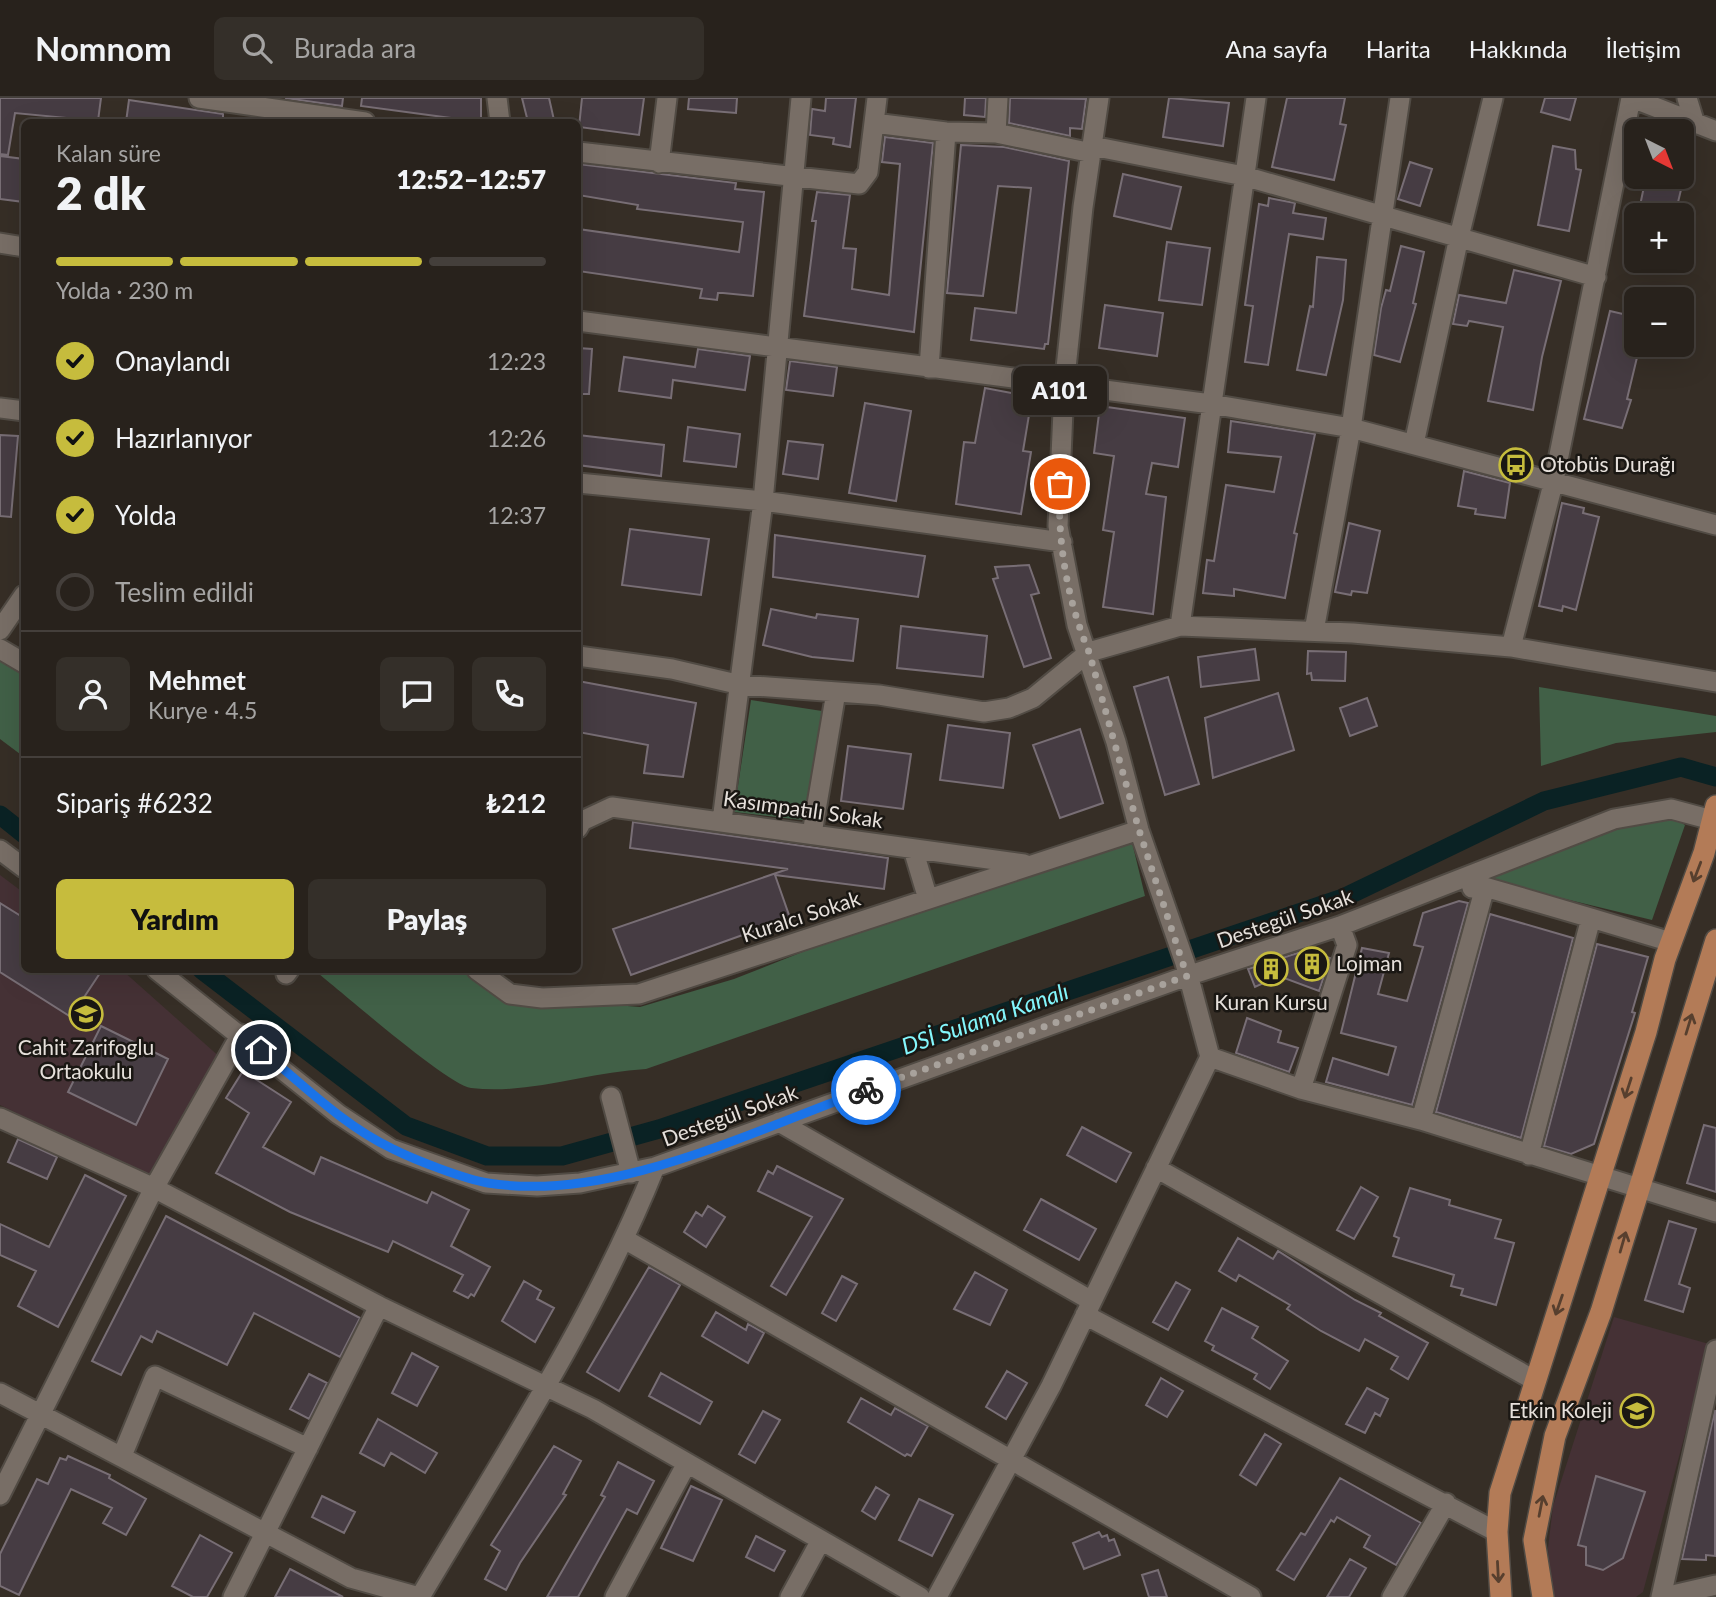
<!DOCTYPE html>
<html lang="tr">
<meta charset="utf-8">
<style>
:root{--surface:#28221c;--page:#342f29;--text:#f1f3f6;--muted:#a5a4a3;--line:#443f3b;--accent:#c6bc3d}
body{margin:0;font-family:Lato,sans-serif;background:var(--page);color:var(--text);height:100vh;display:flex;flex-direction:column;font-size:26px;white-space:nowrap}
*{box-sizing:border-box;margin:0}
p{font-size:23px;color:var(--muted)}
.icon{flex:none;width:38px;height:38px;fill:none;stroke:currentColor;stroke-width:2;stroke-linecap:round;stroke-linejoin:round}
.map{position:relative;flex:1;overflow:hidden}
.sheet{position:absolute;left:21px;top:21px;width:560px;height:854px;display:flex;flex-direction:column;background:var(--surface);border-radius:10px;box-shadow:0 7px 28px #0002,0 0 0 2px var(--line)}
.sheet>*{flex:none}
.needle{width:46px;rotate:138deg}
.controls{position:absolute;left:1624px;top:21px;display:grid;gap:14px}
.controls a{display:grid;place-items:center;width:70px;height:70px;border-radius:10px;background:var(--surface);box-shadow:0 7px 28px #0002,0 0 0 2px var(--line);font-size:35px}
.pin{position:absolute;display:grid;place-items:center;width:60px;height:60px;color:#fff;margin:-30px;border:4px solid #fff;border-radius:50%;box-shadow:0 2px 7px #0007}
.courier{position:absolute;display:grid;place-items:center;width:70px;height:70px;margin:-35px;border:5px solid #1a73e8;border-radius:50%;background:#fff;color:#222;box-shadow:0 2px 9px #0007}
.bubble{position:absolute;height:49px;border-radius:10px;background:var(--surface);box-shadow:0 7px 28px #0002,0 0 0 2px var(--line);font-size:23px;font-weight:800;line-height:49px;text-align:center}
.summary em{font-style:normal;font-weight:800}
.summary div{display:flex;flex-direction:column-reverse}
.summary{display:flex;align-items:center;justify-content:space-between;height:119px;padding:0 35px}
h1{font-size:46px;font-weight:800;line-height:52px}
.bar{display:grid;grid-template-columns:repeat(4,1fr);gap:10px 7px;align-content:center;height:84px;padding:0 35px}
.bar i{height:9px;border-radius:5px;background:var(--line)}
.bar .on{background:var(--accent)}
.bar p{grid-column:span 4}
.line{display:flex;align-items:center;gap:18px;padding:0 35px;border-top:2px solid var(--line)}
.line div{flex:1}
.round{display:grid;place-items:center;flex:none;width:74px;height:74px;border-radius:10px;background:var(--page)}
ol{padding:0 35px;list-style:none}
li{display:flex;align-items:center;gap:21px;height:77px}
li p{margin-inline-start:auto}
li .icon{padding:7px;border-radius:50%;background:var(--accent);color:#111;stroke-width:4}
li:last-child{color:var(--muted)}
li i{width:38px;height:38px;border:4px solid var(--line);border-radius:50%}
.button{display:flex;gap:14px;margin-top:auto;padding:14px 35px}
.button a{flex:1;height:80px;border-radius:10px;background:var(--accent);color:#111;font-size:28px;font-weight:800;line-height:80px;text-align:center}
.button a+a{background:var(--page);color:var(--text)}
header{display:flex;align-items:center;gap:42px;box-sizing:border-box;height:98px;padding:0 35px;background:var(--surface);border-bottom:2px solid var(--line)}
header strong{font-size:33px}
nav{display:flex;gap:38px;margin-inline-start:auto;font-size:24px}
.search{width:490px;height:63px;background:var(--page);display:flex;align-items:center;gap:18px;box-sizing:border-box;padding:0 24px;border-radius:10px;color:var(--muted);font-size:26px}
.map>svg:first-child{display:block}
</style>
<header>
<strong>Nomnom</strong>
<div class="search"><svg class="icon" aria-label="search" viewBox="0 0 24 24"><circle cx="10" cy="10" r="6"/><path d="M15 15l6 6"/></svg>Burada ara</div>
<nav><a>Ana sayfa</a><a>Harita</a><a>Hakkında</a><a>İletişim</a></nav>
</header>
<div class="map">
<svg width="1716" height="1499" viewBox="0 0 1716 1499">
<rect width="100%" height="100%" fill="#362e26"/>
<path fill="#453135" d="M0 777 24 795V872H122L222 961 154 1083 0 1007Z
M1614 1219 1709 1246 1643 1494 1636 1499H1551L1548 1450 1553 1408Z"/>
<path fill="#416047" d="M0 556 24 571V659L0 641Z
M1539 589 1716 618V634L1616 645 1541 668Z
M751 602 822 613 810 723 734 714Z
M1674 720 1685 727 1652 822 1491 783 1495 773C1554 752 1612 728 1674 720Z
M1131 740 1145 798 646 971C588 974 529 997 471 990 447 987 340 892 314 872H462L499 898 640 909 734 881 878 824Z"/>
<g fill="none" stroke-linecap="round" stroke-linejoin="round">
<path stroke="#0a2224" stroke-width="19" d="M0 717 24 736
M202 872 406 1028 487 1058H562L659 1031 1343 800 1544 703 1681 669 1716 679"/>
</g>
<path fill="#463c43" stroke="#786e75" stroke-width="2" d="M0 0H101L98 23 15 15 8 57 0 56Z
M285 0H343L342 8Z
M362 0H481V24L361 8Z
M522 0H549L554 22 528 24Z
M582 0H644L639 37 579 29Z
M689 0H737L736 15 688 11Z
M826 0H856L850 49 833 46 834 40 810 37 812 11 825 13Z
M965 0H986L985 19 964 17Z
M1010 0 1086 1 1082 31 1070 30V38L1009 25Z
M1169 0 1229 5 1223 48 1163 39Z
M1287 0H1345L1340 26 1346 27 1334 82 1272 69Z
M1545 0H1576L1570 22 1541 14Z
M129 2 223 16V24H126Z
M885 39 933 45 914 234 804 218 816 123H812L817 94 850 97 843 150 856 151 852 191 889 197 900 66 882 64Z
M961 47 1004 49 1069 63 1048 246H1045L1044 251 971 242 975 210 1016 215 1031 90 998 88 983 198 947 195Z
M1553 48 1575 52 1576 71 1581 72 1569 133 1538 127Z
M0 58 24 61V104L0 101Z
M1410 64 1432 71 1420 108 1398 101Z
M578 66 736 85 735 91 764 94 753 198 723 195H718L717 202 700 200 702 191 578 173V131L739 154 743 124 637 111 638 107 578 97Z
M1123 76 1181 89 1171 131 1114 118Z
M1646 79H1684L1675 117H1638Z
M1269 100 1295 105 1293 115 1326 120 1323 141 1289 136 1268 267 1245 264 1253 208 1245 207 1259 106 1268 108Z
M1167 144 1210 150 1202 207 1159 202Z
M1401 148 1424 154 1413 205 1416 206 1400 264 1374 257 1381 210 1386 192 1390 193Z
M1317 159 1346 162 1343 202 1326 277 1297 272 1310 208 1313 209Z
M1514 172 1561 183 1542 259 1533 312 1488 303 1503 229 1469 223 1467 228 1453 226 1459 197 1506 205Z
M1105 207 1163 215 1157 258 1099 250Z
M1610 213 1636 219V247H1640L1627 301 1631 302 1622 330 1584 321Z
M578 250 592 251 589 296H578Z
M698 251 750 258 745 292 673 282 671 300 619 293 624 259 695 269Z
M790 263 837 269 833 298 786 292Z
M985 290 1032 299 1023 353 1031 354 1021 416 956 406 964 344 975 345Z
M865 305 911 313 896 403 849 395Z
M1100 308 1185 320 1178 369 1152 365 1146 396 1166 399 1153 516 1103 509 1114 434 1103 432 1114 358 1094 355Z
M1231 323 1315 336 1294 435 1297 436 1285 500 1234 491V498L1203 495 1207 462 1214 463 1226 387 1274 394 1281 359 1228 354Z
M688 329 740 336 736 369 684 363Z
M0 337 18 338 11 419 0 418Z
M578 337 664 347 661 378 578 367Z
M788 343 823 347 818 381 783 376Z
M1464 373 1510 385 1505 420 1475 416 1476 411 1458 408Z
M1562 405 1584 410 1583 415 1599 419 1576 512 1563 508 1562 513 1539 508Z
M1349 425 1380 433 1367 495 1352 493 1351 497 1335 494Z
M630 431 709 441 701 497 622 487Z
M775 437 925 458 918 499 773 479Z
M1029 467 1039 495 1031 497 1051 560 1024 569 993 481 998 480 995 469Z
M771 511 816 520 817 516 858 521 853 563 812 559 763 547Z
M901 528 987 538 983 579 897 570Z
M1255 551 1259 582 1201 589 1198 559Z
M1308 553 1346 554 1345 583 1312 582 1311 575 1307 576Z
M1168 579 1199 686 1165 697 1134 589Z
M578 583 696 605 683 679 644 675 648 647 578 634Z
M1278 595 1294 652 1213 680 1205 620Z
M1367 600 1377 628 1350 638 1340 610Z
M948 627 1010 635 1003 690 940 682Z
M1080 631 1103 705 1060 720 1033 647Z
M848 648 911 656 903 711 841 703Z
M633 724 888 760 884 791 775 777 790 820 631 877 613 831 788 771 630 750Z
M1459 803 1468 805 1412 1007 1326 984 1333 960 1388 977 1396 949 1341 935 1362 850 1389 855 1378 896 1407 903 1423 849 1414 847 1423 815Z
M0 805 24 820V872H102L71 919 0 874Z
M1490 816 1573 840 1521 1040 1436 1014Z
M1597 846 1648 859 1632 914 1635 915 1594 1046 1571 1056 1544 1048Z
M1307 852 1330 860 1319 893 1279 878 1255 889 1248 871Z
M1247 920 1281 933 1278 944 1298 950 1289 974 1236 955Z
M101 928 168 961 136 1027 68 994Z
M243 973 291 1004 263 1049 314 1076 321 1059 427 1105 432 1094 469 1112 451 1148 490 1169 474 1198 471 1196 468 1200 454 1193 463 1177 393 1143 388 1154 290 1114 216 1075 249 1015 226 1000Z
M1704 1027 1716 1030V1094L1687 1085Z
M1082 1029 1131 1055 1116 1084 1067 1057Z
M18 1041 57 1059 47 1081 8 1064Z
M777 1068 843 1101 786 1197 771 1188 812 1119 758 1093 768 1073 773 1076Z
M85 1077 126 1098 58 1229 18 1208 36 1173 0 1157V1126L49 1149Z
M1361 1089 1378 1099 1354 1141 1337 1132Z
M1410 1090 1450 1102 1449 1107 1501 1122 1495 1140 1514 1145 1496 1207 1461 1197 1463 1191 1451 1188 1454 1177 1393 1158 1399 1140 1394 1138Z
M1041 1101 1096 1131 1079 1162 1024 1132Z
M708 1108 725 1119 706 1149 684 1134 696 1114 702 1118Z
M166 1118 360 1220 340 1259 254 1215 227 1267 157 1233 152 1244 141 1238 121 1277 92 1263Z
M1669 1123 1696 1131 1679 1186 1690 1190 1683 1214 1645 1202Z
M1238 1140 1273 1161 1278 1153 1355 1202 1381 1215 1379 1218 1428 1245 1408 1281 1391 1271 1398 1259 1365 1241 1359 1253 1321 1233 1287 1211 1290 1207 1239 1177 1236 1183 1219 1173Z
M649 1169 680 1187 619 1293 587 1274Z
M975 1174 1007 1192 990 1227 954 1211Z
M842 1178 857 1186 836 1223 822 1215Z
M524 1183 541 1193 537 1201 554 1210 535 1244 502 1223Z
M1176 1184 1190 1192 1168 1232 1153 1224Z
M1222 1210 1258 1229 1252 1240 1288 1263 1270 1291 1254 1281 1257 1276 1212 1252 1214 1248 1205 1243Z
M716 1214 746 1232 748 1226 764 1235 748 1265 702 1238Z
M412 1255 438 1269 417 1308 392 1295Z
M1007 1273 1027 1285 1006 1321 986 1309Z
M661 1275 712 1304 700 1326 649 1298Z
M309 1276 327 1285 309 1321 290 1311Z
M1161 1280 1183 1293 1167 1319 1146 1307Z
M1367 1290 1388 1301 1380 1318 1375 1315 1365 1335 1346 1326Z
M861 1300 891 1317 895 1310 928 1328 911 1358 907 1356 905 1358 848 1324Z
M1715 1312V1458L1706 1457V1462L1682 1461Z
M763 1313 780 1322 755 1365 739 1356Z
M378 1321 437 1355 425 1375 391 1355 384 1368 360 1355Z
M1265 1336 1281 1346 1256 1387 1240 1377Z
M554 1348 581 1363 563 1396 566 1397 520 1465 506 1492 485 1481 500 1453 491 1447Z
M68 1358 110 1377 109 1380 146 1401 126 1437 103 1425 112 1410 71 1391 19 1497 0 1488V1456L37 1381 48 1386 60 1360 66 1362Z
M618 1364 654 1383 637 1416 627 1411 578 1499H547L605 1399 601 1397Z
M1596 1378 1645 1394 1623 1460 1603 1472 1586 1467V1449L1578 1447Z
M1340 1380 1421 1425 1396 1467 1364 1449 1370 1438 1337 1419 1334 1424 1331 1422 1294 1482 1277 1472 1301 1435 1305 1437Z
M691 1388 722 1402 693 1463 661 1450Z
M876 1389 889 1397 875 1421 862 1413Z
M322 1398 355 1414 344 1435 312 1419Z
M919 1401 953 1417 932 1458 899 1442Z
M1099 1434 1102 1439 1107 1437 1109 1443 1114 1441 1120 1457 1084 1471 1073 1445Z
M200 1437 232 1455 207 1499H193L172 1488Z
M756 1438 785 1453 774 1473 746 1459Z
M1350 1461 1366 1470 1349 1499H1327Z
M290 1471 343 1499H275Z
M1158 1472 1167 1499H1149L1142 1477Z"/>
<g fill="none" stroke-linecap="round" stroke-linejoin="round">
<defs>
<path id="minor" d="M199 0 365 24
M497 0 500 24
M1632 0 1716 33
M1687 0 1695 26
M874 25 946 34 996 35 1092 55
M996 35 998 0
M1092 48 1244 78 1596 179
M578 54 859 86 868 74 877 0
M659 65 667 0
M0 145 24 149
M578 223 1211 306 1351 330 1716 427
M929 270 946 34
M0 310 24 313
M1414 346 1459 139 1493 0
M578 385 763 403 801 0
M1180 528 1256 0
M0 532 24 497
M1314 533 1351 330 1400 0
M1511 549 1554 382 1631 0
M0 551 24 565
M578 558 672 571 741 587 879 597 984 614 1009 610 1033 600 1089 554 1180 528 1353 535 1511 549 1716 584
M722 723 763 403 1062 444
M578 730 582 723 612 709 1024 766
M812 736 836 594
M913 751 928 801
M0 752 24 770
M1485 789 1591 820 1529 1057
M1591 820 1671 844
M157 872 338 1016 391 1051 486 1085 537 1088 580 1085 655 1069 1187 878 1340 828 1614 721 1671 711 1712 722
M477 872 510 896 542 900 639 896 1139 732
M286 876 289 872
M241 936 154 1090 379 1208 593 1311 920 1499
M1210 959 1301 991 1421 1022 1716 1114
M1301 991 1347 847 1340 828
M611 999 631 1075
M0 1020 154 1090 0 1397
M1421 1022 1485 789 1472 790
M779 1024 1090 1202
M1156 1070 1534 1282
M626 1142 1251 1499
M1085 1217 1497 1434
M0 1295 351 1480 419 1499
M122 1358 155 1278 308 1350
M233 1499 379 1208
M420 1499C503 1359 594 1221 655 1069
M615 1499 687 1365
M790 1499 821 1442
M937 1499 1051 1288 1210 959 1185 865 1139 732 1116 644 1077 527 1058 428 1064 289 1083 109 1099 0
M1392 1499 1446 1405
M1661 1499 1716 1252
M1664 1499 1716 1487"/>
<path id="major" d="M1501 1499 1497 1434 1500 1395 1646 934 1665 861 1704 755 1716 708
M1543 1499 1534 1442 1555 1338 1601 1214 1716 842"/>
</defs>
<use href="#minor" stroke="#514b44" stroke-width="23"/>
<use href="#major" stroke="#514b44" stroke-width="24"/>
<use href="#minor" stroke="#786e66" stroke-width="19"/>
<use href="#major" stroke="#b37b57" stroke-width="21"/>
</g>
<defs><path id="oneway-shaft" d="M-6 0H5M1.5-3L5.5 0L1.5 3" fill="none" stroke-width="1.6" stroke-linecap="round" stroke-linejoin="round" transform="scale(1.75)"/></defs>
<g stroke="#573f2e">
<use href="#oneway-shaft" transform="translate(1697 774) rotate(111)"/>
<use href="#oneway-shaft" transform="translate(1689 926) rotate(-73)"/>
<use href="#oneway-shaft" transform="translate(1628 990) rotate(108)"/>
<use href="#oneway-shaft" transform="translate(1623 1144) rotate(-74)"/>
<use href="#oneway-shaft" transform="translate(1559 1207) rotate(109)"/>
<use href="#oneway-shaft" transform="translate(1541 1408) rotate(-79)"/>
<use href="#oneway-shaft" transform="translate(1498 1474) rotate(87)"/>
</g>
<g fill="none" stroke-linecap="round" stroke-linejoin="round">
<path stroke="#a8a29c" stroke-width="7" stroke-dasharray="0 12.6" d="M866 992 1187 878 1139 732 1089 554C1067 502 1057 442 1060 386"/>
<path stroke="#1a73e8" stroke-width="9" d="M261 952C302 986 344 1028 393 1051 415 1062 464 1081 488 1085 610 1105 752 1033 866 992"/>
</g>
<defs>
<symbol id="bus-ring" viewBox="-11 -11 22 22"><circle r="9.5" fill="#1a1713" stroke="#c6bc3d" stroke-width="1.5"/><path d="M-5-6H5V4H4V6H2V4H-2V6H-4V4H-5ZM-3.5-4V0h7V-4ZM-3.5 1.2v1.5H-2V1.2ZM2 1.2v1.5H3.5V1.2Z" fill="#c6bc3d"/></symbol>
<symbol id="building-ring" viewBox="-11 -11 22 22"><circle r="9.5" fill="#1a1713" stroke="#c6bc3d" stroke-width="1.5"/><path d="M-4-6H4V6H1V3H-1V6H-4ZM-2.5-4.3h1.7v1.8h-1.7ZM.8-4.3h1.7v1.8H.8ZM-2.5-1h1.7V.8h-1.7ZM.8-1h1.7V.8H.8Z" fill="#c6bc3d"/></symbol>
<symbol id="school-ring" viewBox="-11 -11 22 22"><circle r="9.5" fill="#1a1713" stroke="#c6bc3d" stroke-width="1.5"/><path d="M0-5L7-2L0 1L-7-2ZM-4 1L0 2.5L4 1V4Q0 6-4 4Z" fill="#c6bc3d"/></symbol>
</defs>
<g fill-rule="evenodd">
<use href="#bus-ring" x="1497" y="348" width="38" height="38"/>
<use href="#building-ring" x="1293" y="847" width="38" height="38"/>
<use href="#building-ring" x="1252" y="852" width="38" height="38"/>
<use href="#school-ring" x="67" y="897" width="38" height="38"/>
<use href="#school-ring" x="1618" y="1294" width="38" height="38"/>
</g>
<g text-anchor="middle" stroke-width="5" stroke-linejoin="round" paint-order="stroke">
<g font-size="21" fill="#e6e0db" stroke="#1a1713" text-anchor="start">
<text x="1540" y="374">Otobüs Durağı</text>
<text x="1336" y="873">Lojman</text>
<text x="1271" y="912" text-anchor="middle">Kuran Kursu</text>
<text x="86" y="957" text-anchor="middle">Cahit Zarifoglu<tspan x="86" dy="24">Ortaokulu</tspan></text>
<text x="1612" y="1320" text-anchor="end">Etkin Koleji</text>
</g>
<g font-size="21" fill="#e6e0db" stroke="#1a1713">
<text transform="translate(803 712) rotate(8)" y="7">Kasımpatılı Sokak</text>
<text transform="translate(801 819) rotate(-18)" y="7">Kuralcı Sokak</text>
<text transform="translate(1285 821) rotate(-19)" y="7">Destegül Sokak</text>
<text transform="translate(730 1018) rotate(-20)" y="7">Destegül Sokak</text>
</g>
<g font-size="23" font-style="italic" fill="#83f7fd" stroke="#1a1713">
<text transform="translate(985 921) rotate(-19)" y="8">DSİ Sulama Kanalı</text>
</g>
</g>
</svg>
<div class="controls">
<a><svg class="needle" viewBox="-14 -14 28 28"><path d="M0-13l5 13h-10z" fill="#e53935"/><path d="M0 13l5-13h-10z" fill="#a5a4a3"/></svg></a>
<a>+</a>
<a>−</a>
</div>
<div class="pin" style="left:1060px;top:386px;background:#ea580c"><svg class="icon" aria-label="bag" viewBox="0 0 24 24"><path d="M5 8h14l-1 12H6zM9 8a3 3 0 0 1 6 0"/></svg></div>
<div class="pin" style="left:261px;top:952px;background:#1f2937"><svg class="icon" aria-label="home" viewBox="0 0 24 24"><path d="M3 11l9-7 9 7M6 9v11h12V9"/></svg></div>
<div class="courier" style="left:866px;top:992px"><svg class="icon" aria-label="bike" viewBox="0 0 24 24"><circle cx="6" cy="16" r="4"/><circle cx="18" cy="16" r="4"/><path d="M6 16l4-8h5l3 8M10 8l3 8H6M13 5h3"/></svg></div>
<div class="bubble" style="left:1013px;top:268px;width:94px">A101</div>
<section class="sheet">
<div class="summary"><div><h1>2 dk</h1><p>Kalan süre</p></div><em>12:52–12:57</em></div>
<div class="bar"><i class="on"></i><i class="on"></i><i class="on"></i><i></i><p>Yolda · 230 m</p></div>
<ol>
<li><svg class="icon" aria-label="check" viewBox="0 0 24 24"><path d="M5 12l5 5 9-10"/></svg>Onaylandı<p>12:23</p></li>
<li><svg class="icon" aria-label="check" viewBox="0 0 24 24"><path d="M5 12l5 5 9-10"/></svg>Hazırlanıyor<p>12:26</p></li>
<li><svg class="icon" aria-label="check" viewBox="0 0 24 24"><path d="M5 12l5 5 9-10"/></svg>Yolda<p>12:37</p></li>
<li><i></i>Teslim edildi</li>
</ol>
<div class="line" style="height:126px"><a class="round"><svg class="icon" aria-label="person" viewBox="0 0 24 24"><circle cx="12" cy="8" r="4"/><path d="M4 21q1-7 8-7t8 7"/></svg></a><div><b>Mehmet</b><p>Kurye · 4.5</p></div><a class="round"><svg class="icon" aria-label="chat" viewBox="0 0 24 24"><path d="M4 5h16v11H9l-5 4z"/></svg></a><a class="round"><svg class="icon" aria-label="phone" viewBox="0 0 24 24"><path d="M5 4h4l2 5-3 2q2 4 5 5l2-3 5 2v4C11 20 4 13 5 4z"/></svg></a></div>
<div class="line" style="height:91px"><div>Sipariş #6232</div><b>₺212</b></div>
<div class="button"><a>Yardım</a><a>Paylaş</a></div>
</section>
</div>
